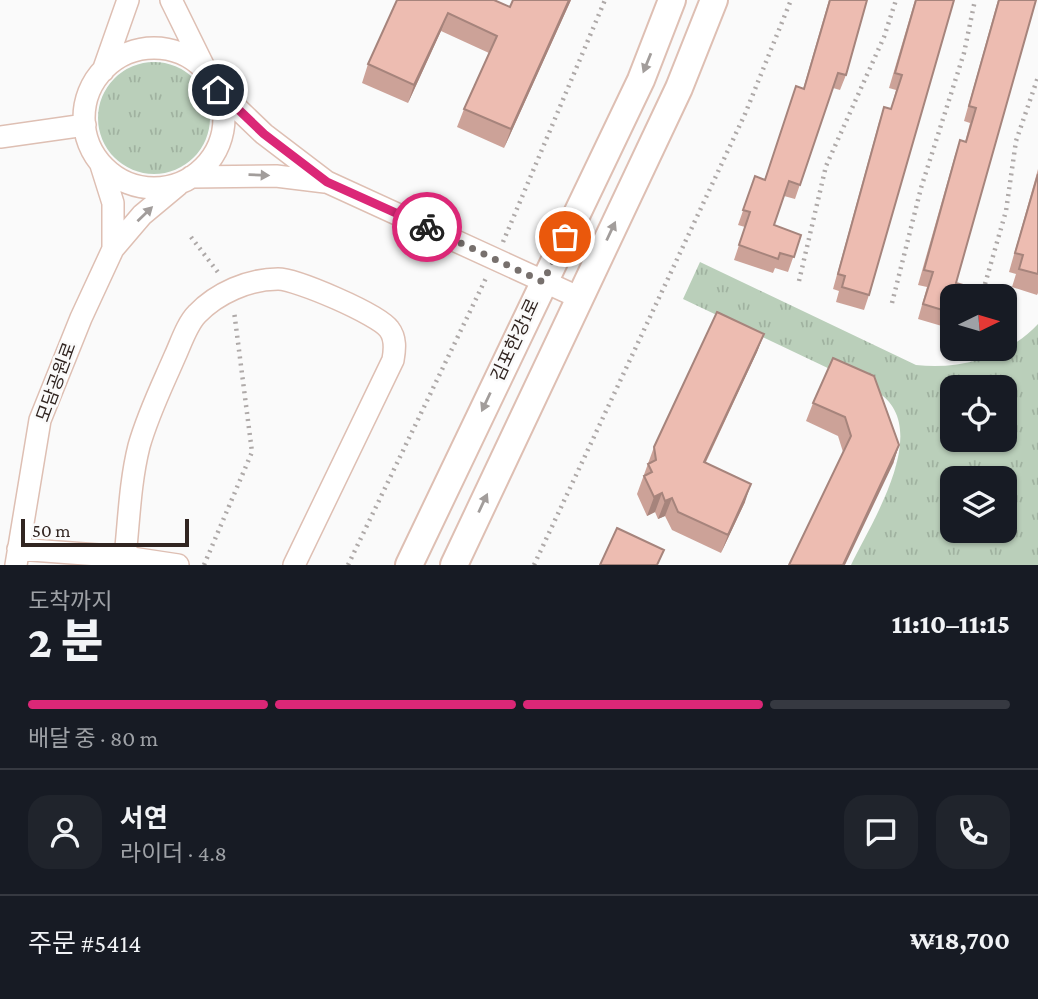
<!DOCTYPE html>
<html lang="ko">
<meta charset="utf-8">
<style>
:root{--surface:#171b24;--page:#20242c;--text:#f1f3f6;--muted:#9ea1a6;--line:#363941;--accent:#db2777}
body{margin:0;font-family:"Crimson Pro","Noto Sans KR",serif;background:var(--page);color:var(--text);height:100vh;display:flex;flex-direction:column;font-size:26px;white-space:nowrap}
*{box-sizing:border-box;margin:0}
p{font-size:23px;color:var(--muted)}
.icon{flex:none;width:38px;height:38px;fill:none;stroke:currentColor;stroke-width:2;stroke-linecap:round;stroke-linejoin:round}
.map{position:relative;height:565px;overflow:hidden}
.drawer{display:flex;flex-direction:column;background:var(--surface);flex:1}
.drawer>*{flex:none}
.needle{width:46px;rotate:85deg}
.tools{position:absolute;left:940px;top:284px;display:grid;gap:14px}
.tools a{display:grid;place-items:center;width:77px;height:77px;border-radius:14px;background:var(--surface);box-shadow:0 2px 5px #0004;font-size:35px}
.scale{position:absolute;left:21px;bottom:18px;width:168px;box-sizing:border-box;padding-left:7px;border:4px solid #312521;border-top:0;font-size:19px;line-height:24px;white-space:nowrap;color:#312521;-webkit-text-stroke:5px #fafafa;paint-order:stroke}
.pin{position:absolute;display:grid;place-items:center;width:60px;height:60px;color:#fff;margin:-30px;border:4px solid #fff;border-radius:50%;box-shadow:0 2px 7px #0007}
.courier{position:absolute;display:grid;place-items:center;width:70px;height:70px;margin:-35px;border:5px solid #db2777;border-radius:50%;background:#fff;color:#222;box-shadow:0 2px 9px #0007}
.summary em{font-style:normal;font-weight:800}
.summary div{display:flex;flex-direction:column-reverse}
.summary{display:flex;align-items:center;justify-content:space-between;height:119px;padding:0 28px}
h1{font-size:46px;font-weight:800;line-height:52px}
.bar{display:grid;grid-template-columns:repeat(4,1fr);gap:10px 7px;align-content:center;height:84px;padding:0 28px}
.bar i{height:9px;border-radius:5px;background:var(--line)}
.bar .selected{background:var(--accent)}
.bar p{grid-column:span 4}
.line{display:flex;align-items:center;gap:18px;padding:0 28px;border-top:2px solid var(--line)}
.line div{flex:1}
.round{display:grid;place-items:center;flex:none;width:74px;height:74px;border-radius:21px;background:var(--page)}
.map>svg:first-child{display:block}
</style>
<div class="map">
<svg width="1038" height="565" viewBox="0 0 1038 565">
<defs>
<pattern id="grass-tufts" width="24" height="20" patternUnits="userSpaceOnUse" patternTransform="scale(1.75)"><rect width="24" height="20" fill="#bacfba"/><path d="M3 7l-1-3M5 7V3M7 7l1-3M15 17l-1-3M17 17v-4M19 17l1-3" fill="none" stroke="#a0b2a0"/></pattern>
</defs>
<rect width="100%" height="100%" fill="#fafafa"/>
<path fill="url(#grass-tufts)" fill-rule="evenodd" d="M98 118a56 56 0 1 1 112 0a56 56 0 1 1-112 0Z
M700 262 916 365C961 370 1007 357 1038 324V565H851C872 521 936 424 874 390L683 299ZM952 387H1004V439H952ZM952 478H1004V530H952Z"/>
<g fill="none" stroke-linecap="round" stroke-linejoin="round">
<defs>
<path id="minor" d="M171 0 203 65
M84 118a70 70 0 1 1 140 0a70 70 0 1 1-140 0Z
M103 71 128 0
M218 90 264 134 327 182 580 298
M0 137 85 125
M101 165 113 203V249
M191 177 276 176 325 182
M18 549 125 557 178 565
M125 557C129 520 130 482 139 446 148 414 162 386 175 356 181 343 187 324 197 314 217 293 249 279 278 279 296 279 378 314 389 329 396 338 395 349 393 360L294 565
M16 565 40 420 81 318 113 249 142 215 178 185"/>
<path id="tertiary" d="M409 565 641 80 672 0
M454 565 679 88 714 0"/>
</defs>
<use href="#minor" stroke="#debfb3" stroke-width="24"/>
<use href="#tertiary" stroke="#debfb3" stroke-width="30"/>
<path stroke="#aea9a8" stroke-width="4.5" stroke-dasharray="2 5" stroke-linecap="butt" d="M191 237 220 275
M503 242 605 0
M799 281 826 166 884 37 896 0
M985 284 1006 211 1016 141 1038 77
M892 303 921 188 964 53 975 0
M204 565 252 452 234 311
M348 565 487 276
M534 565 745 114 791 0"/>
<use href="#minor" stroke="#fff" stroke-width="21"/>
<use href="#tertiary" stroke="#fff" stroke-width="26"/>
</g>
<path fill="#cca298" d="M397 0 510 7 571 0 504 148 457 127 464 109 489 53 441 31 408 103 362 83 368 64Z
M829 0H867L846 75 840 90 833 88 795 199 784 196 774 225 801 235 788 272 775 268 773 273 734 260 745 227 738 225 755 176 764 180 803 89Z
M915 0H954L869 295 864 310 836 302 839 291 833 289 879 122 884 107 891 109 896 90 889 88Z
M998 0H1036L952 296V329L918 319 927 287 918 285 955 155 960 140 965 142 970 123 964 121Z
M1038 169V293L1037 295 1012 287 1016 274 1009 272Z
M764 334 757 352 706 462 745 502 721 553 672 530 665 516 658 519 655 512 647 516 637 494 654 447Z
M833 358 899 445 893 464 843 452 838 436 806 421 813 403Z"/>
<path fill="#a6847c" d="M569 0H571L504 148 511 129Z
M448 13 441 31 408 103 414 85Z
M764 334 757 352 697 480 704 462Z
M899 445 893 464 845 565H843Z
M751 484 745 502 721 553 728 535Z
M662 493 655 512 647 516 654 497Z
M672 498 665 516 658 519 665 501Z"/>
<path fill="#edbcb1" stroke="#a6847c" stroke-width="2" d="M397 0H494L510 7 513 0H569L511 129 464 109 497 36 448 13 414 85 368 64Z
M830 0H867L846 75 838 73 800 185 789 181 774 225 801 235 794 257 780 253 778 259 739 245 750 212 743 210 755 176 765 180 796 86 804 89Z
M916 0H954L869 295 842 287 845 276 838 274 884 107 891 109 902 75 895 73Z
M999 0H1036L956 283 984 291 983 296H952V313L923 304 933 272 924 270 960 140 966 142 976 108 969 106Z
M1038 174V274L1019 269 1023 255 1015 253Z
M717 312 764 334 704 462 751 484 728 535 678 512 672 498 665 501 662 493 654 497 644 476 652 472 648 464 656 460 654 447Z
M833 358 874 376 899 445 843 565H789L851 436 845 417 813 403Z
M617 528 664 550 657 565H600Z"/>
<defs><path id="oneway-solid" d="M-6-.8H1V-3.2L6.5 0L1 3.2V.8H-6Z" transform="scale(1.75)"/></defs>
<g fill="#a29d9b">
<use href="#oneway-solid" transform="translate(647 63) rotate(112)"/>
<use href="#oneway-solid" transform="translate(259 175) rotate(2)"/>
<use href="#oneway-solid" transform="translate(145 214) rotate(-44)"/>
<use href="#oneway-solid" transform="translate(611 231) rotate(-65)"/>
<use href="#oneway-solid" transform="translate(486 402) rotate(115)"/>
<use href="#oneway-solid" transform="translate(483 503) rotate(-65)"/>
</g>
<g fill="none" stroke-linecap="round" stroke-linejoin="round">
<path stroke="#77706d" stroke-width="7" stroke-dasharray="0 12.6" d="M427 227 543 282 565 237"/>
<path stroke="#db2777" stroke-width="9" d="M218 90 264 134 327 182 427 227"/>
</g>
<g text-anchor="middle" stroke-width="5" stroke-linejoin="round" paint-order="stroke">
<g font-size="18" fill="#312521" stroke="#fafafa">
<text transform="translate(515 340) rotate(-65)" y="6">김포한강1로</text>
<text transform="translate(56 382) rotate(-70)" y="6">모담공원로</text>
</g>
</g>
</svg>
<div class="tools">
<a><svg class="needle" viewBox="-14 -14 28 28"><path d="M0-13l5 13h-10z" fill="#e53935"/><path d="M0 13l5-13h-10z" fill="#9ea1a6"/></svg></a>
<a><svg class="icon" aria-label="locate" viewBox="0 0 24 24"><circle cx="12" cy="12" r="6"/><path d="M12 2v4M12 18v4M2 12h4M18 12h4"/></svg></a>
<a><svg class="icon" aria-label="layers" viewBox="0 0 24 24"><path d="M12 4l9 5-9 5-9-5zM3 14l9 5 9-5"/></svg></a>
</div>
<div class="scale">50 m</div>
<div class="pin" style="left:565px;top:237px;background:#ea580c"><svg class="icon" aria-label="bag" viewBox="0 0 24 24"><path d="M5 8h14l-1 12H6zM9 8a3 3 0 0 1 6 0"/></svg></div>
<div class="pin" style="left:218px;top:90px;background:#1f2937"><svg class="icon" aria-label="home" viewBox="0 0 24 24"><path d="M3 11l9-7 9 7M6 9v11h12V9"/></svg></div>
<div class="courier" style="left:427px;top:227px"><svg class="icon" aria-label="bike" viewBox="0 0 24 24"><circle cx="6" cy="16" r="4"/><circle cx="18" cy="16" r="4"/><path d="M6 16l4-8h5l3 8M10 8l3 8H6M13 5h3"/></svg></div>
</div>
<section class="drawer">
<div class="summary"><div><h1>2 분</h1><p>도착까지</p></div><em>11:10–11:15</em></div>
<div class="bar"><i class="selected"></i><i class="selected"></i><i class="selected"></i><i></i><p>배달 중 · 80 m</p></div>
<div class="line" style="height:126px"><a class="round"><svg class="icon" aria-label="person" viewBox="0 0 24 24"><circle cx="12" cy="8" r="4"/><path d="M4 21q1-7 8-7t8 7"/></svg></a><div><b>서연</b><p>라이더 · 4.8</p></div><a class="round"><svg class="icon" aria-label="chat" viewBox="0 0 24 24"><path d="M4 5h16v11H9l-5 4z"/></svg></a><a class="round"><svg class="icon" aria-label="phone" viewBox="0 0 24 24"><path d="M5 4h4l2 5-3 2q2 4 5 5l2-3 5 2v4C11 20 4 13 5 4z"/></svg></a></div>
<div class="line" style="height:91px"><div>주문 #5414</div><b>₩18,700</b></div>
</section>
